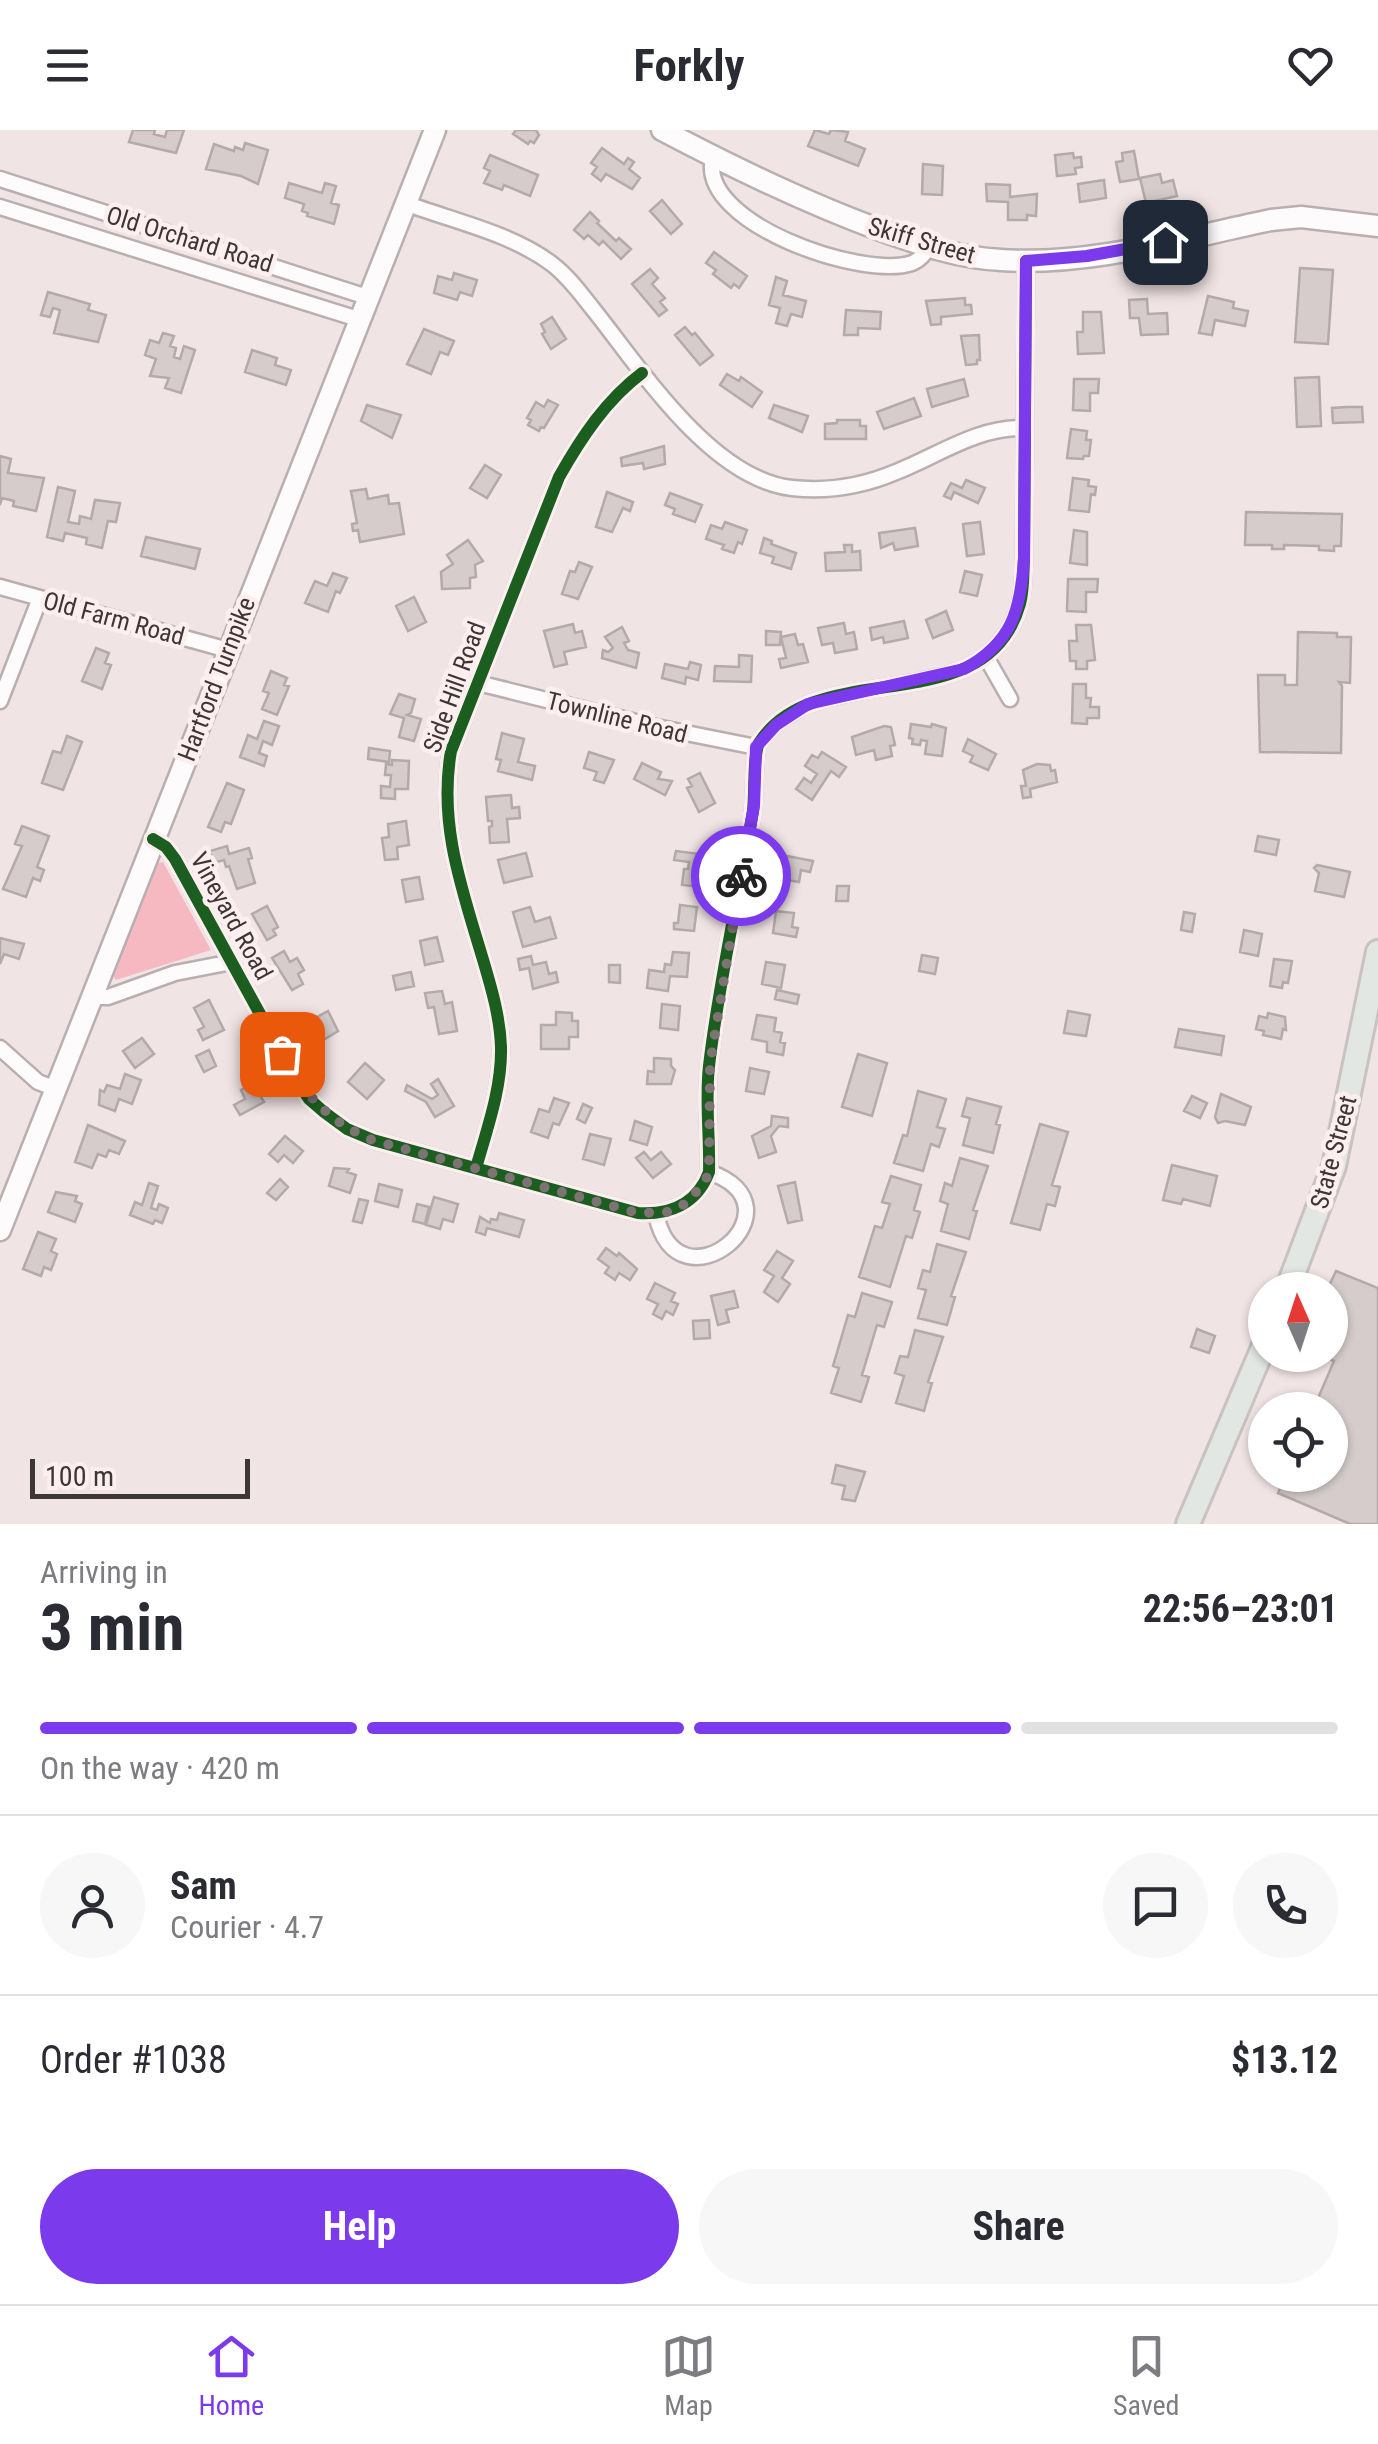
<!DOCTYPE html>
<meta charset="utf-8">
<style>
:root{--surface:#fff;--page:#f7f7f7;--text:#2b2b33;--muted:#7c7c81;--line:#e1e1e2;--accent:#7c3aed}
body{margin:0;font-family:"Roboto Condensed",sans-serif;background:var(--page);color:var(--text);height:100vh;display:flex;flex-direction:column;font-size:38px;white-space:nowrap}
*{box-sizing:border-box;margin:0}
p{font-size:32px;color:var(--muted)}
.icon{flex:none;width:55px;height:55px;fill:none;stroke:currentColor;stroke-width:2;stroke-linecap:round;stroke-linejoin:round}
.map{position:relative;height:1394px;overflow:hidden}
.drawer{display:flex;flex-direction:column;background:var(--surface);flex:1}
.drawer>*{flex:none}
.needle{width:65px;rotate:357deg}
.tools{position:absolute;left:1248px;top:1142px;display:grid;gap:20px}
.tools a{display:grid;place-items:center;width:100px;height:100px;border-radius:50%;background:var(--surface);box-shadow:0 2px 8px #0004;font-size:50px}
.scale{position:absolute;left:30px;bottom:25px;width:220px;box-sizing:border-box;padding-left:10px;border:5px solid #3e3636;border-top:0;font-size:28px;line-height:35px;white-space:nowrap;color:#3e3636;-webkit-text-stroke:8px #fdeff0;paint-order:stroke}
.pin{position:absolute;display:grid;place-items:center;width:85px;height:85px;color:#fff;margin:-42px;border-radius:20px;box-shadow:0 5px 15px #0006}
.courier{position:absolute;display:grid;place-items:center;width:100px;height:100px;margin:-50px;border:8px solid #7c3aed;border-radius:50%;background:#fff;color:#222;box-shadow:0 2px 12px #0007}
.summary em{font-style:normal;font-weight:700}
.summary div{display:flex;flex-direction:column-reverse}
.summary{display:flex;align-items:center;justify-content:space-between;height:170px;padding:0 40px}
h1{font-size:65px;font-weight:700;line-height:75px}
.bar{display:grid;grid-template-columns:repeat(4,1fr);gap:15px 10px;align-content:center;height:120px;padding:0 40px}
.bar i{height:12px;border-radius:8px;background:var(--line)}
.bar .on{background:var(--accent)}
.bar p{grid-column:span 4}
.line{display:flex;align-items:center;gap:25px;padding:0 40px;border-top:2px solid var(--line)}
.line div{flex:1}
.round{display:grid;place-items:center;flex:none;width:105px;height:105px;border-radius:52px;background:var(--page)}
.button{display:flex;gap:20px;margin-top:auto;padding:20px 40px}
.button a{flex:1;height:115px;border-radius:60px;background:var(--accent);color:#fff;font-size:40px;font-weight:700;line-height:115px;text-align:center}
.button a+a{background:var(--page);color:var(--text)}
header{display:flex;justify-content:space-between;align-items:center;height:130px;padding:0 40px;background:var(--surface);font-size:45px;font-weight:700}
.dock{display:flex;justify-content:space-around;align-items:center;height:140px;border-top:2px solid var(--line);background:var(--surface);font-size:28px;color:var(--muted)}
.dock a{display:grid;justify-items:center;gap:5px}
.dock .on{color:var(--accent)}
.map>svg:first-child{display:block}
</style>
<header><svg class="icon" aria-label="menu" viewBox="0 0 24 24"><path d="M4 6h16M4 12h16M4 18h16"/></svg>Forkly<svg class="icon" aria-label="heart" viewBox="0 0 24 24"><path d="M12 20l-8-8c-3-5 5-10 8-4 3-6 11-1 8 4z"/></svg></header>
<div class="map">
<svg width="1378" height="1394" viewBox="0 0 1378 1394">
<rect width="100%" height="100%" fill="#f1e4e5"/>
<path fill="#f6b9c1" d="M163 732 211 820 116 850 112 844 154 734Z"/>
<path fill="#d6cccc" stroke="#b4aaab" stroke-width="2.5" d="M133 0H155L154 4 165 7 167 0H184L176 23 129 12Z
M516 0H536L539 5 534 13 530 11 528 14 513 4Z
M815 0 829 4 831 0 848 2 845 11 865 19 858 36 808 16Z
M245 13 268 20 258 54 241 46 206 39 214 14 234 21 235 17 243 20Z
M602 18 624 34 628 28 634 32 629 39 640 48 632 59 606 44 601 51 592 44 597 37 591 33Z
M1134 21 1139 49 1120 52 1116 32 1123 31 1122 23Z
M1073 23 1074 28 1081 27 1082 37 1075 38 1076 44 1057 46 1055 25Z
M490 25 538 45 530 66 504 55 502 60 484 53 490 41 484 38Z
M923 34 943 36 942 65 922 64Z
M1160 44 1162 53 1173 50 1177 66 1146 73 1140 48Z
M1104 50 1106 68 1080 72 1078 54Z
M289 53 322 63 325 53 336 56 331 73 339 75 334 94 307 86 308 83 302 81 304 74 285 68Z
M986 54 1010 55V67L1037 64 1036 86 1027 85V90H1008V72L987 71Z
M662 70 682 94 671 104 650 81Z
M590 82 599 91 597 93 616 111 619 108 631 119 621 129 603 111 599 115 588 105 584 109 574 100Z
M714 122 747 146 739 158 734 154 731 158 713 144 716 140 706 133Z
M1300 138 1333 140 1328 214 1295 212Z
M650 139 658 148 652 154 665 168 660 172 667 180 659 186 632 154Z
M454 143 477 150 472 166 460 162 457 170 434 163 438 146 452 150Z
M776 147 787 151 783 165 806 171 802 187 791 184 787 196 776 193 780 178 769 175Z
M48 162 90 174 88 180 106 185 98 212 54 203 60 180 53 178 50 187 41 185Z
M1208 166 1234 172 1233 178 1248 181 1245 196 1215 190 1212 205 1199 203Z
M965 168V175H971L972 184 941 187V194L931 195 926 171Z
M1147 169 1148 184 1167 183 1168 204 1141 205 1139 188H1130L1129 170Z
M846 180 881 182 880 199 858 198V205H844Z
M1083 182H1101L1104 223 1078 224 1077 202H1083Z
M552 187 566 209 551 219 542 204 545 202 541 194Z
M685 197 692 205 695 203 713 225 700 235 675 205Z
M424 199 454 211 448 225 440 222 431 244 407 234Z
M163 203 174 206 170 216 176 218 174 227 180 229 184 216 195 220 181 263 165 258 169 248 150 246 156 229 145 225 150 210 159 213Z
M979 205 980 230H977V234L966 235 961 206Z
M252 220 277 228 275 235 291 240 286 255 245 242Z
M727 244 739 251 741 247 762 262 752 277 720 255Z
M1319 247 1321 296 1297 297 1295 248Z
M964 249 968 266 932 277 927 259Z
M1074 249H1099L1098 263H1090V281L1073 280Z
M914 268 921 286 884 299 877 282Z
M548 270 558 275 544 298 541 297 539 301 528 295 531 290 527 288 536 272 544 277Z
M367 275 401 285 392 308 361 291Z
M774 275 808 286 802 302 769 288Z
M1347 277H1362L1363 292 1333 293 1332 278Z
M837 290H860V296H866V309H825V294L837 293Z
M1071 299 1087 301 1086 310H1091L1089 326H1084L1083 329 1067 328Z
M664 316 665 334 644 339 643 333 622 336 621 328Z
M0 326 11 329 8 343 44 348 36 381 13 376 14 371 2 368 0 375Z
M485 335 501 345 487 368 470 358Z
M1073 348 1089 350 1088 356 1096 357 1095 365 1091 364 1089 382 1069 380Z
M966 350 985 358 978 373 954 362 951 369 944 366 951 353 962 358Z
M58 357 75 361 68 392 79 394 80 386 91 389 95 370 120 373 116 392 108 391 102 418 86 414 87 408 65 403 63 411 47 407Z
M366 359 368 369 388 365 389 374 399 373 404 404 360 412 358 400 353 401 352 394 357 393 351 361Z
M607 362 633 372 630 381 623 378 612 402 596 397Z
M670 363 702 375 695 392 673 384 675 379 665 375Z
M1246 382 1342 384 1341 416H1334V421L1319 420V416L1284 415V419H1272V415H1245Z
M725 392 747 400 742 414 738 412 734 423 722 419 724 415 706 409 711 395 722 399Z
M980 392 984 424 967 426 963 394Z
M915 398 918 416 895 420 893 413 881 418 879 403Z
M1074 400 1087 402V435L1070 433Z
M146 407 200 419 195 439 141 426Z
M764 408 772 411 771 414 796 423 791 439 772 433 774 427 760 423Z
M468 410 483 431 475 435 476 447 470 448V458L442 459 441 442 453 434 447 425Z
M844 415H852V422L860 421 861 440 826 441 825 423 845 422Z
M579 432 592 437 578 469 562 464 570 441 575 442Z
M965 441 982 445 977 466 960 462Z
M333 443 347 448 340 463 336 461 328 482 305 473 315 451 327 456Z
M1068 449H1098L1097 462H1086V482L1067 481Z
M414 467 426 492 408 501 396 476Z
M946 481 953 500 933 508 926 490Z
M904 491 908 508 884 513 883 507 872 510 870 498Z
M844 493 846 504 854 502 857 519 835 523 833 513 822 515 818 498Z
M573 494 575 503 582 501 586 517 564 522 567 534 554 537 544 501Z
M1076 495H1091L1095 530 1087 531V539H1076V531H1070L1069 511H1077Z
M622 497 629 511 624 513 628 520 639 523 636 538 602 528 603 520 608 522 613 518 605 507Z
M766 501 781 502 780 515H766Z
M1298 502 1337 503V507H1351L1350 553 1339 552 1342 556 1341 623 1260 622 1258 545H1285V555H1297Z
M795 504 798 515 803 514 808 532 781 538 779 529 786 528 781 507Z
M96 518 109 523 105 533 111 535 102 559 82 551Z
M739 525 752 526 751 552 714 551 715 536 739 537Z
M690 532 701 535 698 550 686 547 685 554 662 548 665 534 688 539Z
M271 541 287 548 284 555 289 556 277 585 262 579 269 563 263 561Z
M1073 554H1086V568H1091L1090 577H1099V588H1087V594L1072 593Z
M399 564 415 569 411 583 407 585 421 589 414 611 399 607 404 588 390 584Z
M264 591 279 596 272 615 263 611 259 623 267 626 264 636 240 627 248 605 257 609Z
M911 594 931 597 932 594 946 598 942 626 925 624 927 611 921 610 920 615 912 614 913 609 909 608Z
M884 596 891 597 895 615 890 616 892 626 876 630 874 620 856 625 852 607Z
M502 603 524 609 518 632 535 636 532 650 498 641 501 630 496 629Z
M67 606 82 612 63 660 42 653 53 621 61 623Z
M968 609 996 624 988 640 970 632 973 626 963 621Z
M369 618 390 621 389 632 368 629Z
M589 622 614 630 604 653 594 650 597 642 584 638Z
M822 622 846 637 839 647 831 641 812 670 796 659 804 648 811 653 817 644 805 636 812 625 818 628Z
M392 630 409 631 408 659H395V669L381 668V656L390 657 391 645H385L386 634 392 635Z
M642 633 661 642 658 649 672 651 665 665 634 649Z
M1037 634 1050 635 1051 641 1055 640 1057 652 1030 659 1031 667 1023 668 1021 656H1026L1023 640Z
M700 643 715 673 699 682 687 658 692 656 688 649Z
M227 653 244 660 231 694 225 692 221 702 208 697Z
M511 665 512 678 519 677 520 688 507 689 509 712 490 713 489 697 492 696V691H488L486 667Z
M406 691 409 715 397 717 398 729 385 730 382 708 389 707 388 694Z
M22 696 49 706 37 737 44 740 40 751 33 748 26 767 3 759 22 716 15 714Z
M1258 706 1279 710 1276 725 1255 721Z
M227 716 229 724 249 718 252 728 248 729 255 753 237 759 229 736 226 737 224 730 213 733 210 721Z
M676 721 707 725 702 757 682 755 684 739H688L689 732 674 730Z
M526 723 532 746 504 753 498 730Z
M787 726 813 731 810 742 801 740 799 752 782 749Z
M1317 735 1350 742 1344 767 1315 761 1319 743 1314 738Z
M419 747 423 769 406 772 402 750Z
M837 756H849L848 771H836Z
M680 775 697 777 694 801 674 799V793H678Z
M267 776 278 797 273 800 276 805 267 810 252 784Z
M530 777 535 792 550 787 556 808 523 817 513 782Z
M776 781 794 783 792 797 798 798 796 807 773 803Z
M1184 782 1195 784 1192 802 1181 800Z
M1244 800 1262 804 1258 826 1240 822Z
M437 807 443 831 425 835 420 811Z
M0 808 24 814 19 829 4 824 0 834Z
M284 821 290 832 297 828 304 840 298 844 303 854 292 860 272 828Z
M673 822 689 823 687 847 670 846 668 861 647 858 649 840 664 842 665 834 671 835Z
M922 825 938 828 935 844 919 841Z
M531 826 533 835 546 832 549 844 556 842 558 852 533 859 529 838 520 840 518 829Z
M1274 829 1292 831 1288 853 1283 852 1282 858 1270 856Z
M766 832 785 835 781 858 762 854Z
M609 835H620V853L609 852Z
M411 842 414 856 396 860 393 846Z
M777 860 799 865 797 874 775 869Z
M442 861 445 874 452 872 457 901 439 904 434 877 428 878 425 863Z
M209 870 224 900 203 910 198 900 204 897 194 878Z
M662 874 680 876 678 900 660 898Z
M328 881 338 901 322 911 312 890Z
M1068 881 1090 885 1086 906 1064 903Z
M556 882 572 883V891H578V907H569V919H541V895H556Z
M1268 883 1285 887 1286 900 1283 899 1281 909 1263 905 1264 901 1256 899 1259 886 1267 888Z
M757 885 776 888 774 901 782 903 780 912 785 913 783 925 767 922V912L752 909Z
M1179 899 1224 906 1221 925 1175 917Z
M142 908 154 924 135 938 123 921Z
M209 920 216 936 204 942 196 926Z
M858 924 887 933 872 986 842 977Z
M654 928 671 929V936L675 940 671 954H647L648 941 654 942Z
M365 933 384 950 367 969 348 952Z
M750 938 769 942 764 964 746 961Z
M125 944 141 950 132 974 119 969 115 981 99 975 100 960 104 962 107 955 120 959Z
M438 949 454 976 435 987 426 972 405 961 407 955 432 969 438 965 431 954Z
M253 953 264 972 240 985 234 975 245 969 241 960Z
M918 961 946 969 937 997 945 999 939 1017 931 1014 923 1041 894 1033 903 1005 907 1006Z
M1221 964 1251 977 1245 995 1225 991 1218 993 1215 987Z
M1192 966 1207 973 1200 988 1184 981Z
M554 968 569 973 559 995 553 993 548 1008 531 1002 539 979 549 982Z
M967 968 1001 977 996 994 1000 995 993 1023 963 1015 970 988 962 986Z
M583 974 592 978 585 993 577 989Z
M772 986 788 988V997L779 996 771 1006 776 1022 759 1028 752 1006 771 996Z
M635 991 652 997 647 1015 630 1010Z
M1040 994 1068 1002 1052 1055 1060 1057 1055 1076 1047 1074 1040 1100 1011 1093Z
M88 995 125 1011 119 1024 109 1020 106 1027 98 1024 92 1038 75 1032Z
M590 1004 611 1009 604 1035 583 1029Z
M285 1006 303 1021 293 1033 284 1025 278 1032 269 1024Z
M644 1022 651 1030 661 1022 671 1034 653 1048 636 1028Z
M960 1028 988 1036 973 1080 977 1081 969 1109 941 1101 948 1074 940 1071 945 1053 952 1056Z
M1172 1035 1217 1046 1210 1076 1183 1069 1181 1074 1163 1070Z
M334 1038 349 1039 347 1042 356 1045 350 1063 329 1056Z
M891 1046 921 1055 914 1080 920 1082 912 1108 906 1106 890 1157 859 1147 875 1096 882 1098 890 1074 882 1072Z
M280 1049 288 1057 276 1070 267 1063Z
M795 1052 802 1090 788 1093 778 1056Z
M149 1053 158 1056 151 1078 157 1080 159 1074 168 1078 162 1093 155 1090 153 1094 130 1085 135 1072 142 1075Z
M379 1054 402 1060 398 1077 375 1071Z
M56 1062 77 1066 75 1071 82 1074 75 1092 48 1082Z
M434 1067 458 1074 453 1092 443 1089 440 1099 426 1095Z
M359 1069 368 1071 362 1093 353 1091Z
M417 1074 429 1077 425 1094 413 1091Z
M499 1083 524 1090 519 1107 487 1098 485 1105 476 1102 480 1087 490 1093 491 1089 497 1090Z
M38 1102 56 1109 51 1121 57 1124 51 1140 44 1137 41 1146 23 1139Z
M937 1114 966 1122 951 1166 955 1167 947 1195 918 1188 926 1160 918 1158 923 1140 930 1142Z
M606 1118 617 1126 619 1123 637 1139 630 1150 619 1143 615 1150 605 1143 609 1137 598 1129Z
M777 1121 793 1131 782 1148 790 1154 778 1172 764 1162 774 1146 764 1140Z
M1336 1141 1378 1158V1394H1350L1278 1363 1286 1345H1330V1280H1313L1334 1231 1319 1225H1330V1160H1327Z
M655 1153 675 1163 671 1171 678 1174 673 1185 666 1181 662 1189 653 1184 658 1174 647 1169Z
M734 1161 738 1177 726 1180 729 1192 718 1195 711 1166Z
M862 1163 892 1172 884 1197 877 1195 862 1245 869 1247 861 1272 831 1263 839 1238 833 1236 848 1185 855 1187Z
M709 1190 710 1208 694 1209 693 1191Z
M1197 1199 1215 1206 1209 1223 1191 1217Z
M915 1200 943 1207 928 1252 932 1253 924 1281 896 1273 904 1246 895 1243 900 1226 908 1227Z
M836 1335 865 1342 855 1371 842 1369 845 1356 832 1353Z"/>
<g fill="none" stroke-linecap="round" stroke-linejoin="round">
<defs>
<path id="minor" d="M713 28C697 93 863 150 912 133 920 130 924 124 929 117
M0 49 367 167
M405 73C453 91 511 103 552 134 568 146 581 164 593 179 641 239 711 349 792 358 829 362 863 356 896 342 939 325 977 297 1024 298
M0 77 358 189
M0 457 228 520
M986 527 1010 569
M478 553 656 597 756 617
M0 571 40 468
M153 709 166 717 175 729 294 946 309 969 324 982 347 999 373 1010 638 1083C670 1085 697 1074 709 1042 710 1006 705 971 709 936 719 850 739 765 753 681 755 665 753 624 759 613 817 523 986 595 1020 474 1024 459 1023 444 1024 429L1026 131
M92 867H108L175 843 232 832
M0 918 38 952 56 959
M476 1038C487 999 502 958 501 917 500 888 492 860 484 833 463 762 438 696 451 621L559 347C581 308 606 270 642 243
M656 1084C677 1187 809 1077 709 1042"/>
<path id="secondary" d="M662 0C734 38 806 73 883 101 922 115 959 128 1001 130 1090 136 1184 108 1271 90L1301 87 1378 96
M0 1100 435 0"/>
<path id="primary" d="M1287 1160 1334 1036 1378 822
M1188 1394 1265 1213"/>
</defs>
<use href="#minor" stroke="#b9afb0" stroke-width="19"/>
<use href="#secondary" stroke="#b9afb0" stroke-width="25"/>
<use href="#primary" stroke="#c8c2c2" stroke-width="28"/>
<use href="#minor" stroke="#fdfbfb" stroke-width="14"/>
<use href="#secondary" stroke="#fdfbfb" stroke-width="20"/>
<use href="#primary" stroke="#e2e7e3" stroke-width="22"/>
<defs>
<path id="cycleway" d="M153 709 166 717 175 729 294 946 309 969 324 982 347 999 373 1010 638 1083C670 1085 697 1074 709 1042 710 1006 705 971 709 936 719 850 739 765 753 681 755 665 753 624 759 613 817 523 986 595 1020 474 1024 459 1023 444 1024 429L1026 131
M476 1038C487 999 502 958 501 917 500 888 492 860 484 833 463 762 438 696 451 621L559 347C581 308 606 270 642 243"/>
</defs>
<use href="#cycleway" stroke="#fdeff0" stroke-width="19"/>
<use href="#cycleway" stroke="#1b5e20" stroke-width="12"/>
</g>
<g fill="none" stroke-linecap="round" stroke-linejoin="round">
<path stroke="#7d7373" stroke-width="10" stroke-dasharray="0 18" d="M282 924C305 965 328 991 372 1010L638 1083 669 1082 683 1075 704 1054 709 1042 710 934 741 746"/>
<path stroke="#7c3aed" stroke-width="12" d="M741 746 754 676 756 617 776 595 808 574 964 539C1012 513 1021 480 1024 428L1026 131 1087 126 1165 112"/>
</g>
<g text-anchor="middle" stroke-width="9" stroke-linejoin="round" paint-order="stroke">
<g font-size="25" fill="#3e3636" stroke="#fdeff0">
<text transform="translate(190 109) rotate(17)" y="9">Old Orchard Road</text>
<text transform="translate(922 110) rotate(16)" y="9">Skiff Street</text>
<text transform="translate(114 488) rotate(15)" y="9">Old Farm Road</text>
<text transform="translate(216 549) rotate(-69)" y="9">Hartford Turnpike</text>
<text transform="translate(454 557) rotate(-70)" y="9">Side Hill Road</text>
<text transform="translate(617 587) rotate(14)" y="9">Townline Road</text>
<text transform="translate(232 786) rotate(61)" y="9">Vineyard Road</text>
<text transform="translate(1333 1022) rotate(-75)" y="9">State Street</text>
</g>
</g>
</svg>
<div class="tools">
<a><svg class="needle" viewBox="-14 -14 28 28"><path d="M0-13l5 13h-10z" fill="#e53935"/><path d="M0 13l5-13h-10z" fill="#7c7c81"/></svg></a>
<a><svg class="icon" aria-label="locate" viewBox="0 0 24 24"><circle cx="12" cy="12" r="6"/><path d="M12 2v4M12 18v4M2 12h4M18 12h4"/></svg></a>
</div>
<div class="scale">100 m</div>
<div class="pin" style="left:282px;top:924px;background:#ea580c"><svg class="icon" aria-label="bag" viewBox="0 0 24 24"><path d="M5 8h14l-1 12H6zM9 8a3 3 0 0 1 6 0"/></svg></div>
<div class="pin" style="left:1165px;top:112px;background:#1f2937"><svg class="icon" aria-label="home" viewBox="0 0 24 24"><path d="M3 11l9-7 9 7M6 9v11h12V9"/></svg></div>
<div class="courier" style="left:741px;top:746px"><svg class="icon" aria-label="bike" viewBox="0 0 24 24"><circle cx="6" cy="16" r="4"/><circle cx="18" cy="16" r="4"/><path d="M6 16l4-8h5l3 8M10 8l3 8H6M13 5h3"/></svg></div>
</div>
<section class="drawer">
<div class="summary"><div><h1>3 min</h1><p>Arriving in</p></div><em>22:56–23:01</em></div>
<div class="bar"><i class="on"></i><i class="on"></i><i class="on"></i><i></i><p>On the way · 420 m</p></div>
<div class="line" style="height:180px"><a class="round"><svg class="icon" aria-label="person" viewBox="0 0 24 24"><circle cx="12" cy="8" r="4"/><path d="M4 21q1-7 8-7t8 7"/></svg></a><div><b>Sam</b><p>Courier · 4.7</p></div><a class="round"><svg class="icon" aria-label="chat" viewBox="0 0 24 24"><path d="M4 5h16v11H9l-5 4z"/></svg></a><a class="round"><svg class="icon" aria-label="phone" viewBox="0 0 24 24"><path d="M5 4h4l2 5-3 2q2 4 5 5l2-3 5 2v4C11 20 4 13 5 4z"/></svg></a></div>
<div class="line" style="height:130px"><div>Order #1038</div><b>$13.12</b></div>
<div class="button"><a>Help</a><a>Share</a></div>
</section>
<nav class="dock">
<a class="on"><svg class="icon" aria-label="home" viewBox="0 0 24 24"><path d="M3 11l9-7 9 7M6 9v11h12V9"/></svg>Home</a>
<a><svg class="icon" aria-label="map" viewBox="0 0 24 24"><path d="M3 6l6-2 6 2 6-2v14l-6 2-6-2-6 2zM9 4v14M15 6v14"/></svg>Map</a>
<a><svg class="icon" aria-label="saved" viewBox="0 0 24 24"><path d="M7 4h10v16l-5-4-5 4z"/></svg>Saved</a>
</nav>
